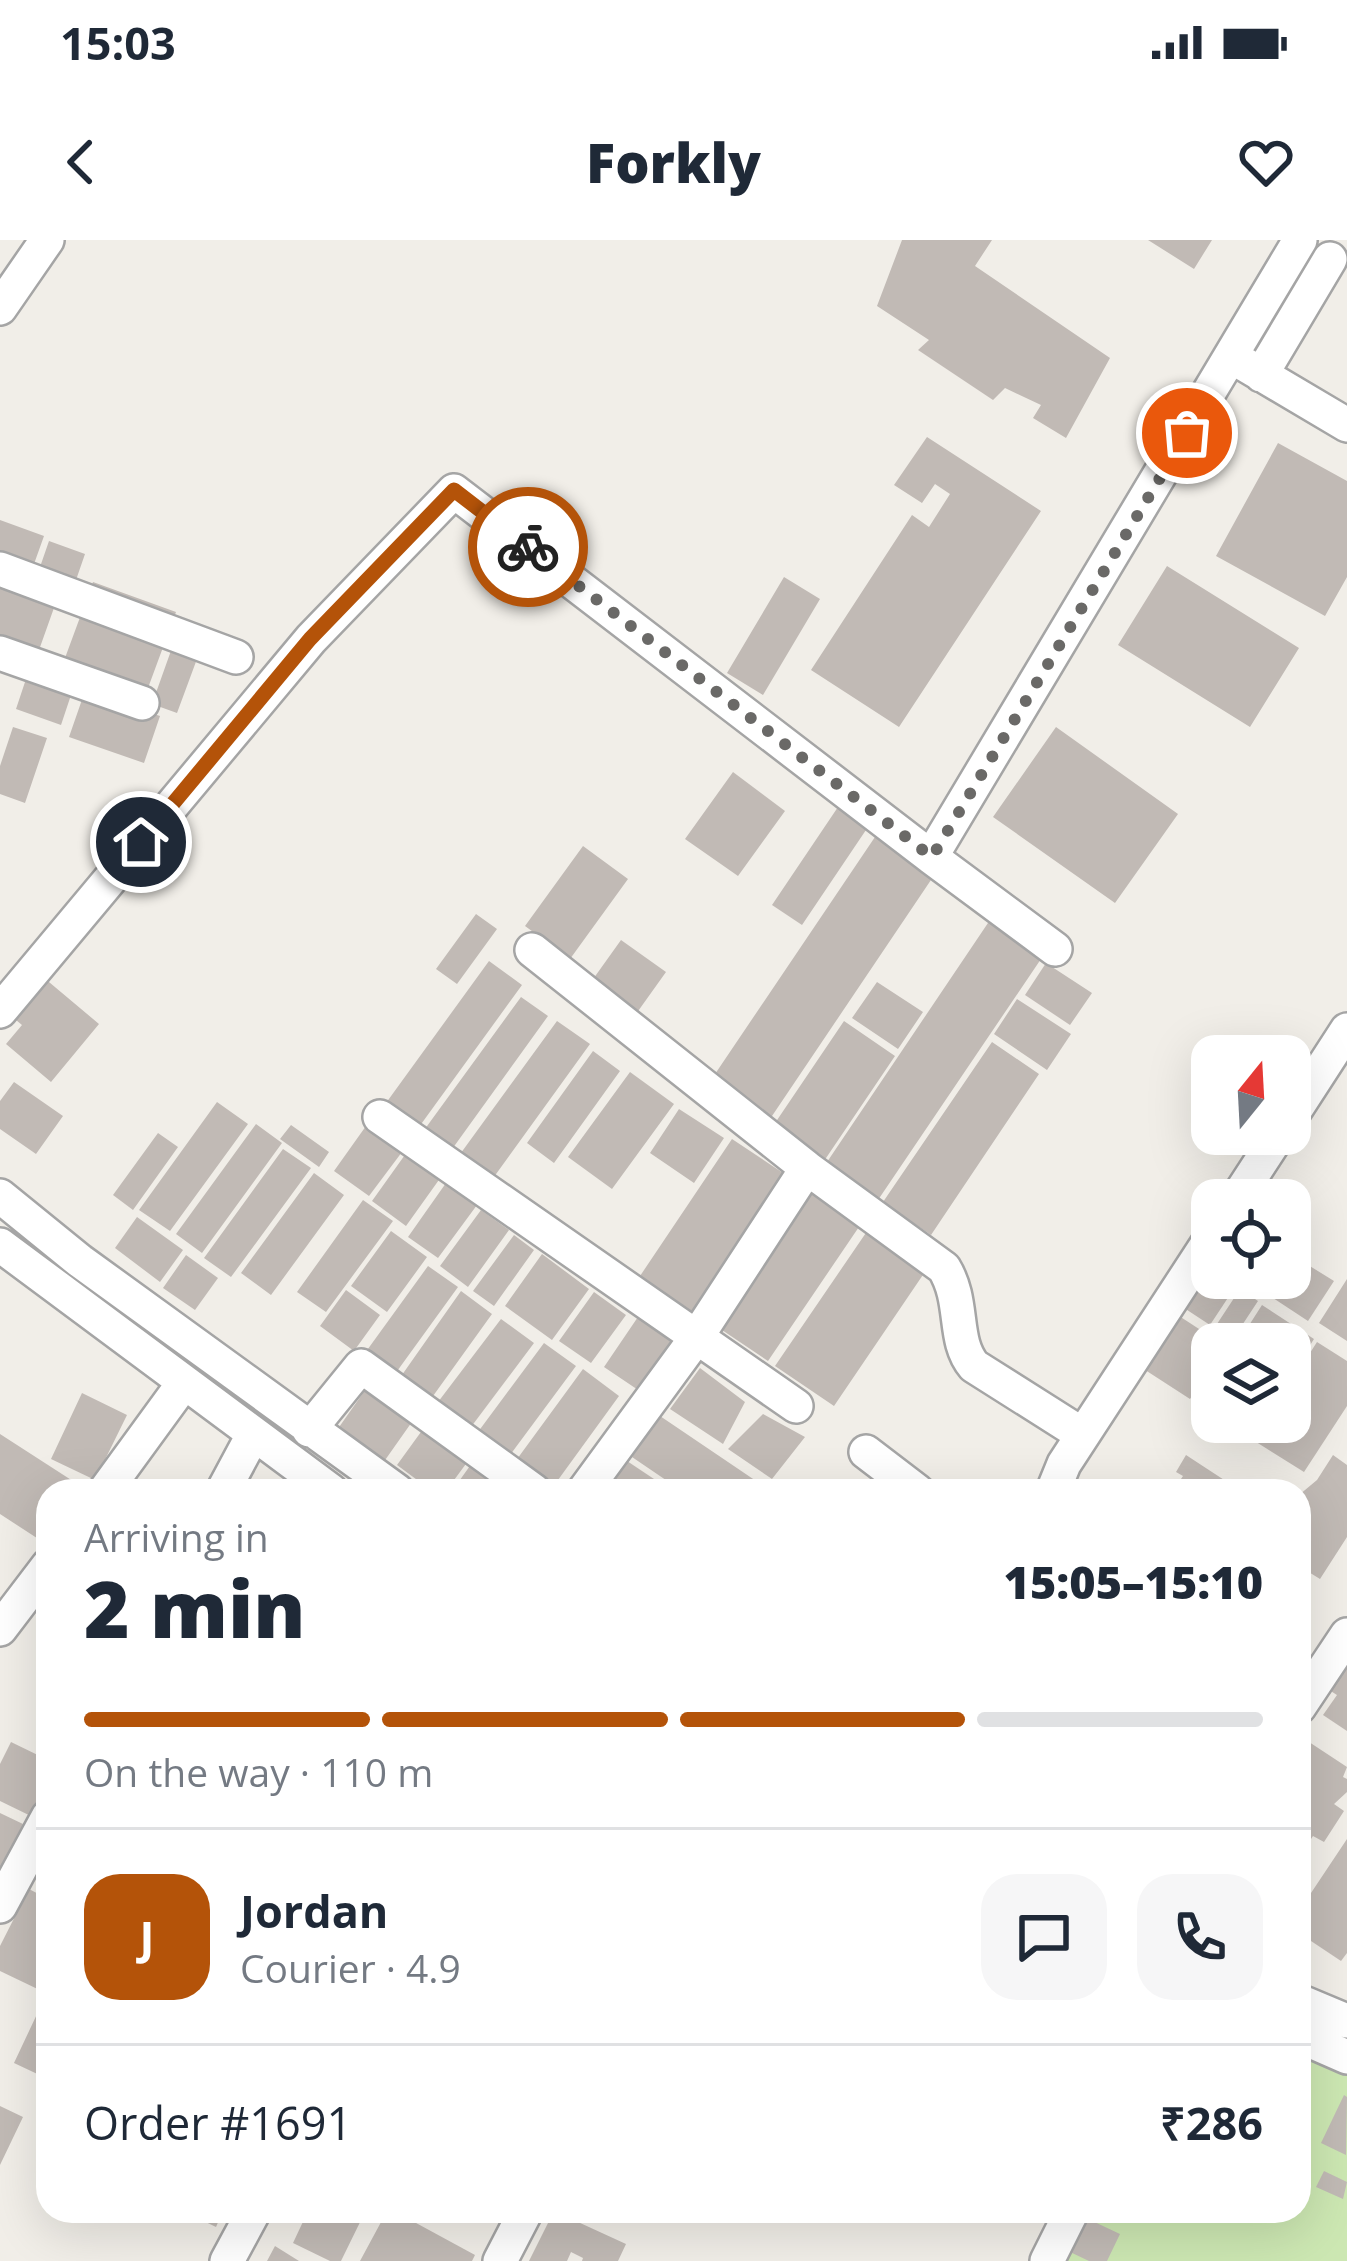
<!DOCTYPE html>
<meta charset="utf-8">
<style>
:root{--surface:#fff;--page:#f6f6f7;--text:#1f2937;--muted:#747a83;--line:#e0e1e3;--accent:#b45309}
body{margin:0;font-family:"Open Sans",sans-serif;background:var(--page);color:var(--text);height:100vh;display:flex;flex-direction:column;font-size:45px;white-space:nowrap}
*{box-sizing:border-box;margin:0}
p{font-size:39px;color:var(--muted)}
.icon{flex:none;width:66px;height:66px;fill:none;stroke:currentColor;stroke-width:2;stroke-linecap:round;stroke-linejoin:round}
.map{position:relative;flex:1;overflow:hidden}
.sheet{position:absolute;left:36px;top:1239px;width:1275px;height:744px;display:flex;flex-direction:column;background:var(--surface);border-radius:36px;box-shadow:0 12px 48px #0002}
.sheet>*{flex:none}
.needle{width:78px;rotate:18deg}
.controls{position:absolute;left:1191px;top:795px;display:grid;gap:24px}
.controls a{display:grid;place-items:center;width:120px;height:120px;border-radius:24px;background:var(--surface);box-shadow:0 12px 48px #0002;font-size:60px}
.pin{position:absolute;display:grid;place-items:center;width:102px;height:102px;color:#fff;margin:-51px;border:6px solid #fff;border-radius:50%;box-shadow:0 3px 12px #0007}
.courier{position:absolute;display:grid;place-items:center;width:120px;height:120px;margin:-60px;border:9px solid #b45309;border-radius:50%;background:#fff;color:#222;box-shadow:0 3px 15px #0007}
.overview em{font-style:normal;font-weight:800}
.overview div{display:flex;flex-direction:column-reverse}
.overview{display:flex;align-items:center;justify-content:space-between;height:204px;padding:0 48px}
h1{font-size:78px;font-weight:800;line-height:90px}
.bar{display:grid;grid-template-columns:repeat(4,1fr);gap:18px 12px;align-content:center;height:144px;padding:0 48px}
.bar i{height:15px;border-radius:9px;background:var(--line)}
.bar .current{background:var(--accent)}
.bar p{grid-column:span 4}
.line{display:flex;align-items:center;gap:30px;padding:0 48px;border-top:3px solid var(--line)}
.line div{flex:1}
.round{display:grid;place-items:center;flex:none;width:126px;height:126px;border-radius:36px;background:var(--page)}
.status{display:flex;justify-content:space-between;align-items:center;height:84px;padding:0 60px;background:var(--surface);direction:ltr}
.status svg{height:33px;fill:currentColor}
header{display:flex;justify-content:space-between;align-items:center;height:156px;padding:0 48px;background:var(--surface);font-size:54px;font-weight:800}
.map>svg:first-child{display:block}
</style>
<div class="status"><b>15:03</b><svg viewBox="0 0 49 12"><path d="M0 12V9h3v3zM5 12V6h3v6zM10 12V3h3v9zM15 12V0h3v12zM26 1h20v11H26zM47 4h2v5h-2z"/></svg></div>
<header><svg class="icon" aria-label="back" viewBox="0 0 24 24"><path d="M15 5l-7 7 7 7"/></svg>Forkly<svg class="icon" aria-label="heart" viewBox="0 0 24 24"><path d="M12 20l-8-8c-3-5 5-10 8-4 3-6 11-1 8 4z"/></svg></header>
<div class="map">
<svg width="1347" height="2021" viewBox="0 0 1347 2021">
<rect width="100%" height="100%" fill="#f1eee8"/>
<path fill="#cce7b2" d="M1299 1795 1347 1816V2021H1065L1092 1971H1299Z"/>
<path fill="#c1bab5" d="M902 0H992L975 26 1110 118 1066 198 1033 178 1041 165 1005 148 993 160 918 110 929 100 877 66Z
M1148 0H1212L1194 29Z
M927 197 1041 271 899 487 811 430 912 275 929 287 950 254 935 244 922 263 894 245Z
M1278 203 1347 241V337L1325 376 1216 316Z
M0 280 44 296 34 324 0 312Z
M49 301 85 314 76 340 40 327Z
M1167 326 1299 408 1250 487 1118 405Z
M784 337 820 359 763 455 727 433Z
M93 342 176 372 148 448 65 418Z
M0 345 55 365 39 410 0 395Z
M178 391 204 400 177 473 152 464Z
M29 430 74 446 61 485 16 469Z
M85 451 160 476 144 523 69 497Z
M13 487 47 498 25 563 0 554V526Z
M1056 487 1178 574 1115 663 993 577Z
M733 532 785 571 738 636 685 599Z
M838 567 868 587 802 685 772 665Z
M877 594 935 634 770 879 711 840Z
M583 606 628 639 570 719 525 686Z
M476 674 497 689 457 744 436 729Z
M990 680 1043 716 878 960 825 925Z
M621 700 666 732 636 774 591 742Z
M489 721 522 745 419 887 386 863Z
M1046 723 1092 753 1070 785 1025 755Z
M43 737 99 784 51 842 6 804 22 785 10 775Z
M877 742 923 772 898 809 852 778Z
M521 757 548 776 450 912 422 893Z
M1017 759 1071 794 1047 830 994 794Z
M557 781 590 804 491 941 458 917Z
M844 781 895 816 822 924 771 889Z
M992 802 1039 834 931 995 883 962Z
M593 811 620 831 554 923 527 903Z
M630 832 674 864 612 949 568 917Z
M14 842 63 876 36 914 0 889V861Z
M217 862 248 884 170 991 139 970Z
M679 869 724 898 694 943 650 913Z
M256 884 282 903 202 1013 176 994Z
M291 885 329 912 319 927 280 899Z
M366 886 402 912 369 956 334 931Z
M158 893 178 907 133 970 113 955Z
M732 899 792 939 696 1082 636 1042Z
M283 909 311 928 231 1037 204 1018Z
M407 912 441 937 406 986 372 961Z
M314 933 344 955 271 1055 241 1033Z
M446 943 477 965 438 1018 408 997Z
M816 945 865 978 768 1121 719 1088Z
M363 960 393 981 326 1072 297 1052Z
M481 970 509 990 468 1047 440 1026Z
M137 977 183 1010 160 1042 115 1008Z
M872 984 931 1023 834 1166 775 1126Z
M391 991 427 1017 387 1072 351 1046Z
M514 995 534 1010 494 1066 473 1051Z
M1212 1011V1038H1241L1210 1085 1178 1064Z
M542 1014 589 1049 552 1100 505 1066Z
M186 1015 218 1038 195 1070 163 1048Z
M1292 1015 1334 1041 1308 1081 1267 1054 1277 1038H1290Z
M428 1026 458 1047 395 1134 365 1113Z
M1347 1039V1101L1319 1083Z
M1240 1049 1258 1061 1233 1099 1215 1087Z
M346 1050 380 1075 354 1111 320 1086Z
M461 1051 492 1074 428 1163 397 1142Z
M594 1052 626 1075 591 1123 559 1101Z
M1262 1065 1314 1099 1290 1137V1104H1237Z
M642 1071 688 1102 650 1158 604 1127Z
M1173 1072 1222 1104H1212V1126L1190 1159 1139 1126Z
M501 1079 534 1103 468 1191 435 1166Z
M1317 1102 1347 1121V1166L1304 1232 1253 1200 1265 1182H1290V1144Z
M544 1103 576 1126 507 1219 475 1196Z
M700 1128 745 1162 723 1204 670 1169Z
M583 1129 619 1156 550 1251 512 1226Z
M1212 1142V1178L1195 1167Z
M368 1146 414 1179 383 1223 337 1190Z
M82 1153 127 1175 95 1240 51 1219Z
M763 1174 805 1197 772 1239 728 1209Z
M660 1176 762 1245 758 1251H682L632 1217Z
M1218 1182H1260L1248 1201Z
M426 1185 471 1217 446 1251H432L397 1225Z
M0 1194 79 1245 76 1251H48V1294L43 1302 0 1274Z
M1186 1215 1241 1251H1173L1183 1236 1176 1232Z
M1333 1215 1347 1225V1297L1320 1339 1299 1326V1255L1317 1240Z
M621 1217 672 1251H596Z
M472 1223 512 1251H452Z
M1347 1418V1491L1323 1475 1337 1455 1326 1448Z
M1306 1500 1347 1527 1343 1537 1347 1539V1552L1334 1564 1344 1571 1324 1602 1313 1596 1299 1617V1511Z
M11 1502 48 1520V1557L37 1579 0 1561V1524Z
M0 1573 23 1584 0 1632Z
M1347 1599V1713L1341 1721 1299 1693V1671Z
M29 1649 48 1659V1754L0 1731V1706Z
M38 1772 48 1776V1839L14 1823Z
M1344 1855 1347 1857 1346 1915 1321 1903Z
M0 1866 23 1877 0 1925Z
M1324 1931 1347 1942 1343 1959 1316 1947Z
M183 1971H223L216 1987Z
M308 1971 365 1972 341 2021H330L293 2003Z
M387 1971H394L475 2015 472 2021H360Z
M554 1971 626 2004 618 2021H582L583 2018 571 2012 567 2021H529Z
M1086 1978 1120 1994 1107 2021H1089L1070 2012Z
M275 2006 299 2021H267Z"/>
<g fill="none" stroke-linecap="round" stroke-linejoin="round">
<defs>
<path id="minor" d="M0 68 47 0
M1244 124 1347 185
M1261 135 1330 19
M0 329 236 417
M0 413 142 463
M931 617 1055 709
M532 710 807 928 696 1098 584 1251
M0 771 311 399 454 251 931 617 1300 0
M380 877 796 1166
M1290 878 1347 790
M807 928 944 1028C965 1062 952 1100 974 1126L1083 1195
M0 956 80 1021 397 1251
M1236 960 1279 894
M0 1005 331 1251
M309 1190 361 1126 534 1251
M866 1212 917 1251
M105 1251 183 1144
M223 1251 253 1195
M1053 1251 1064 1224 1212 997
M0 1389 48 1326
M1299 1467 1347 1395
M0 1666 48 1577
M1299 1761 1347 1781
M1299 1796 1347 1817
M227 2021 254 1971
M500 2021 526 1971
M1047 2021 1072 1971"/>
</defs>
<use href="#minor" stroke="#a5a5a5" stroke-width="38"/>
<use href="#minor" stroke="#fff" stroke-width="33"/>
</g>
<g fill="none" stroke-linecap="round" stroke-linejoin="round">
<path stroke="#6a6967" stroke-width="12" stroke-dasharray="0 21.6" d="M528 307 932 617 1187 193"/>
<path stroke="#b45309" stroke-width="15" d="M141 602 310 399 454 250 528 307"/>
</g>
</svg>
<div class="controls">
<a><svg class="needle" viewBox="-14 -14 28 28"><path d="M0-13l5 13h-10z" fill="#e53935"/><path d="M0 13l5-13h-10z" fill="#747a83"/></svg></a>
<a><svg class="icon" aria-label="locate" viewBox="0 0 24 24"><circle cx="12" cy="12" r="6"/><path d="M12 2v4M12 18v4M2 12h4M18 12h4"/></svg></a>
<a><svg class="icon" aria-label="layers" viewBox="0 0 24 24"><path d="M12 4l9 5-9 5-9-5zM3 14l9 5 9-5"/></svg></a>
</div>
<div class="pin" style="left:1187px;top:193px;background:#ea580c"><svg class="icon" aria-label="bag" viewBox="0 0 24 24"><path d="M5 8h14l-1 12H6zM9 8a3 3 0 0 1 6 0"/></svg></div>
<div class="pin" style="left:141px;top:602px;background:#1f2937"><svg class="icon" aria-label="home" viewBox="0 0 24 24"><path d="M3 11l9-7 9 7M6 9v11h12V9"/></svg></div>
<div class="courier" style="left:528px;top:307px"><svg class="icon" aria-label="bike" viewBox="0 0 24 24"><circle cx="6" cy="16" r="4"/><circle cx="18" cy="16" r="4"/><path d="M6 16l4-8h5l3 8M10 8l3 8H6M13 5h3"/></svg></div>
<section class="sheet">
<div class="overview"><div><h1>2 min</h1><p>Arriving in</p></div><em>15:05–15:10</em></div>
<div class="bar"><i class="current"></i><i class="current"></i><i class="current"></i><i></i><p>On the way · 110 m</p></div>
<div class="line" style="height:216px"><b class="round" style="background:var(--accent);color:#fff">J</b><div><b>Jordan</b><p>Courier · 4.9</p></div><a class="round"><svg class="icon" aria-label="chat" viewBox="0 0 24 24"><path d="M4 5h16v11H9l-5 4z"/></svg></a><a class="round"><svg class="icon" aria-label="phone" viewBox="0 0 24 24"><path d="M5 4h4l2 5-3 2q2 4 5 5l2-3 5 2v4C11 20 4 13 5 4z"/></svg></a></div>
<div class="line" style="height:156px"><div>Order #1691</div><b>₹286</b></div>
</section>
</div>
